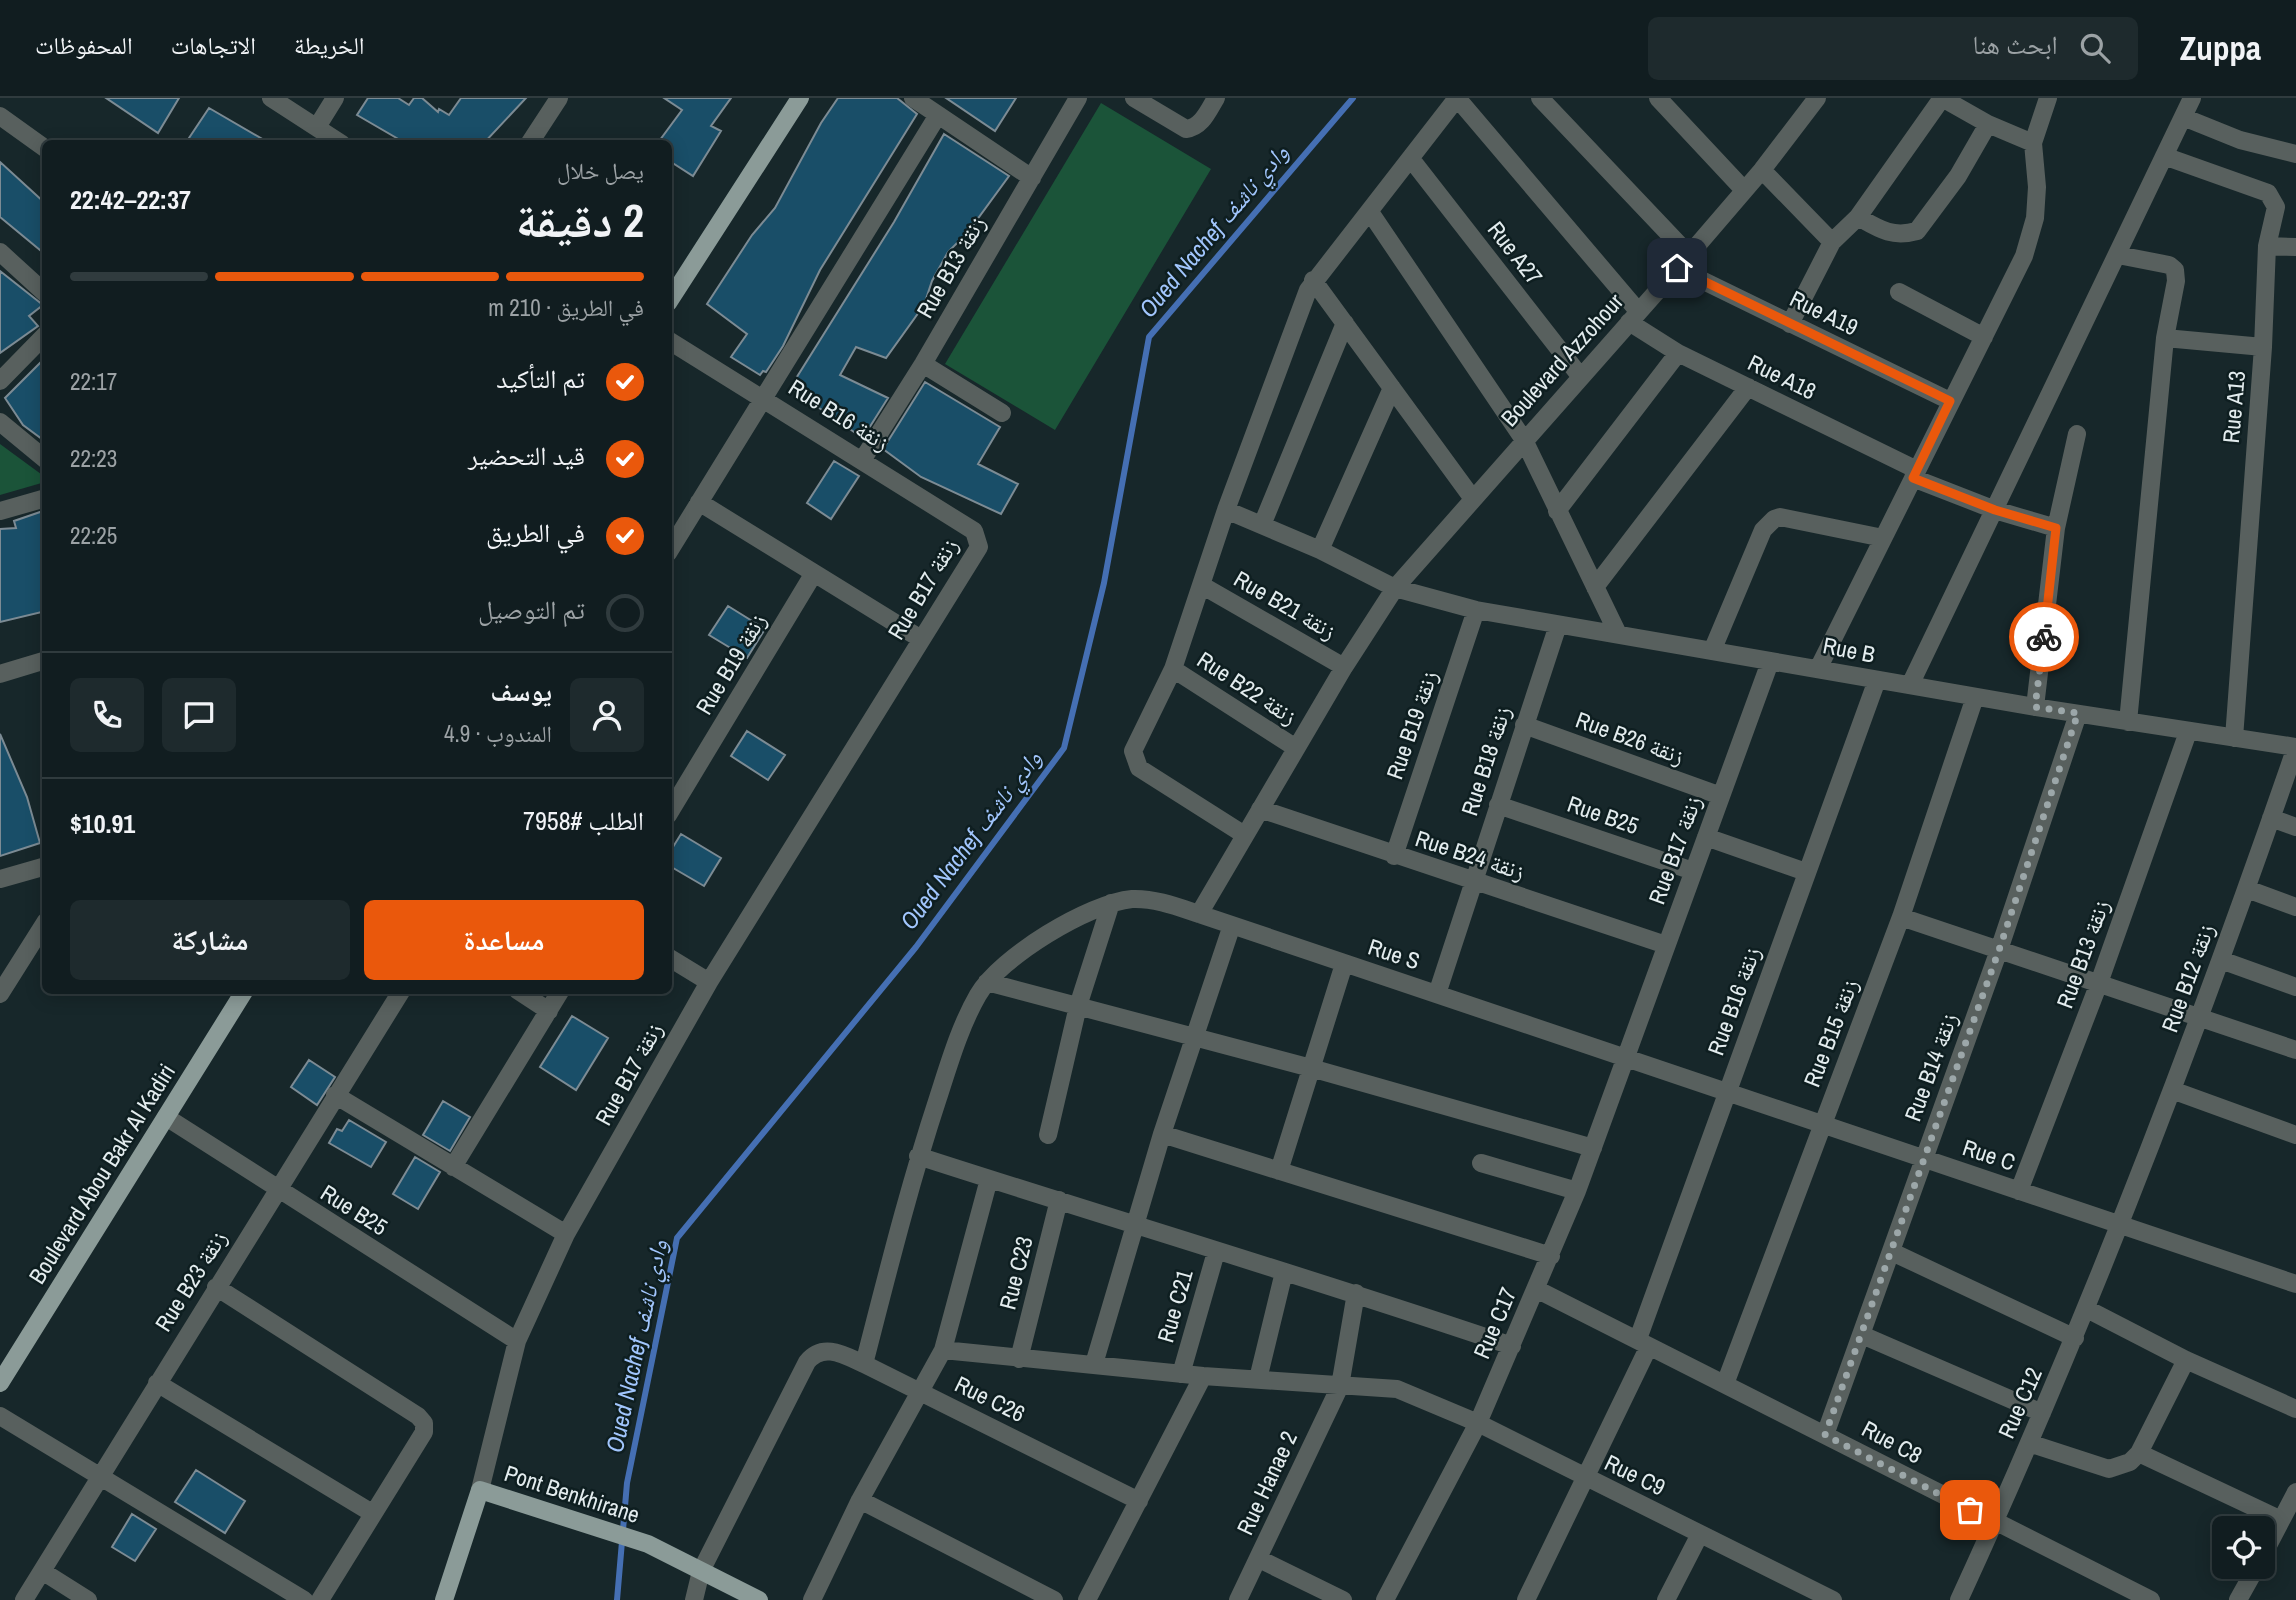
<!DOCTYPE html>
<html lang="ar">
<meta charset="utf-8">
<style>
:root{--surface:#111d20;--page:#1e2a2d;--text:#f1f3f6;--muted:#9ca2a5;--line:#303b3e;--accent:#ea580c}
body{margin:0;font-family:"Archivo Narrow","Noto Naskh Arabic",sans-serif;background:var(--page);color:var(--text);direction:rtl;height:100vh;display:flex;flex-direction:column;font-size:26px;white-space:nowrap}
*{box-sizing:border-box;margin:0}
p{font-size:23px;color:var(--muted)}
.icon{flex:none;width:38px;height:38px;fill:none;stroke:currentColor;stroke-width:2;stroke-linecap:round;stroke-linejoin:round}
.map{position:relative;flex:1;overflow:hidden;direction:ltr}
.drawer{position:absolute;left:42px;top:42px;width:630px;height:854px;display:flex;flex-direction:column;background:var(--surface);border-radius:10px;box-shadow:0 4px 18px #0003,0 0 0 2px var(--line);direction:rtl}
.drawer>*{flex:none}
.buttons{position:absolute;left:2212px;top:1418px;display:grid;gap:14px}
.buttons a{display:grid;place-items:center;width:63px;height:63px;border-radius:10px;background:var(--surface);box-shadow:0 4px 18px #0003,0 0 0 2px var(--line);font-size:35px}
.pin{position:absolute;display:grid;place-items:center;width:60px;height:60px;color:#fff;margin:-30px;border-radius:14px;box-shadow:0 4px 10px #0006}
.courier{position:absolute;display:grid;place-items:center;width:70px;height:70px;margin:-35px;border:5px solid #ea580c;border-radius:50%;background:#fff;color:#222;box-shadow:0 2px 9px #0007}
.head em{font-style:normal;font-weight:800}
.head div{display:flex;flex-direction:column-reverse}
.head{display:flex;align-items:center;justify-content:space-between;height:119px;padding:0 28px}
h1{font-size:46px;font-weight:800;line-height:52px}
.bar{display:grid;grid-template-columns:repeat(4,1fr);gap:10px 7px;align-content:center;height:84px;padding:0 28px}
.bar i{height:9px;border-radius:5px;background:var(--line)}
.bar .active{background:var(--accent)}
.bar p{grid-column:span 4}
.line{display:flex;align-items:center;gap:18px;padding:0 28px;border-top:2px solid var(--line)}
.line div{flex:1}
.round{display:grid;place-items:center;flex:none;width:74px;height:74px;border-radius:10px;background:var(--page)}
ol{padding:0 28px;list-style:none}
li{display:flex;align-items:center;gap:21px;height:77px}
li p{margin-inline-start:auto}
li .icon{padding:7px;border-radius:50%;background:var(--accent);color:#fff;stroke-width:4}
li:last-child{color:var(--muted)}
li i{width:38px;height:38px;border:4px solid var(--line);border-radius:50%}
.action{display:flex;gap:14px;margin-top:auto;padding:14px 28px}
.action a{flex:1;height:80px;border-radius:10px;background:var(--accent);color:#fff;font-size:28px;font-weight:800;line-height:80px;text-align:center}
.action a+a{background:var(--page);color:var(--text)}
header{display:flex;align-items:center;gap:42px;box-sizing:border-box;height:98px;padding:0 35px;background:var(--surface);border-bottom:2px solid var(--line)}
header strong{font-size:33px}
nav{display:flex;gap:38px;margin-inline-start:auto;font-size:24px}
.search{width:490px;height:63px;background:var(--page);display:flex;align-items:center;gap:18px;box-sizing:border-box;padding:0 24px;border-radius:10px;color:var(--muted);font-size:26px}
.map>svg:first-child{display:block}
</style>
<header>
<strong>Zuppa</strong>
<div class="search"><svg class="icon" aria-label="search" viewBox="0 0 24 24"><circle cx="10" cy="10" r="6"/><path d="M15 15l6 6"/></svg>ابحث هنا</div>
<nav><a>الخريطة</a><a>الاتجاهات</a><a>المحفوظات</a></nav>
</header>
<div class="map">
<svg width="2296" height="1502" viewBox="0 0 2296 1502">
<rect width="100%" height="100%" fill="#17272a"/>
<path fill="#1b5439" d="M1101 5 1211 71 1055 332 945 266Z
M0 346 45 379V384L0 397Z"/>
<g fill="none" stroke-linecap="round" stroke-linejoin="round">
<path stroke="#456fb3" stroke-width="6" d="M617 1502 627 1385 677 1140 916 849 1064 650 1104 485 1149 239 1353 0"/>
</g>
<path fill="#194e68" stroke="#7c8b94" stroke-width="2" d="M106 0H179L158 35Z
M368 0H398L409 7 414 0H422L438 14 439 11 449 17 461 0H526L483 46H407L357 17Z
M664 0H731L711 28 721 33 693 78 668 62V46H657L682 12Z
M838 0H897L917 16 820 172 783 248 766 274 763 273 760 277 731 259 747 236 707 206 752 137 775 110 821 25Z
M946 0H1016L995 33Z
M209 10 271 46H185Z
M944 36 1009 78 968 134 948 154 932 183 924 207 886 260 856 249 840 277 888 300 864 338 859 334 857 336 790 290 894 124Z
M0 64 46 106V157L0 119Z
M0 173 43 207 29 218 38 228 0 255Z
M46 259V344L23 327 5 300Z
M925 284 1000 329 978 366 1018 386 1001 416 921 379 883 351Z
M834 363 859 378 831 421 807 405Z
M46 412V513L0 524V431L16 430 14 423Z
M728 508 765 531 747 560 709 537Z
M747 633 785 657 768 682 731 658Z
M0 636 27 699 40 745 0 758Z
M681 736 721 760 704 788 668 767V757Z
M572 918 608 940 576 992 540 969Z
M309 962 335 979 317 1007 291 989Z
M443 1003 470 1019 450 1053 423 1037Z
M349 1022 386 1044 371 1069 329 1045 337 1031 342 1033Z
M415 1059 440 1074 418 1111 393 1096Z
M196 1372 245 1403 225 1435 175 1404Z
M132 1416 156 1431 135 1463 112 1449Z"/>
<g fill="none" stroke-linecap="round" stroke-linejoin="round">
<path stroke="#58605e" stroke-width="18" d="M271 0 342 46
M913 0 1032 80
M1134 0 1186 31C1202 29 1208 13 1216 0
M1457 0 1638 213
M1540 0 1689 157
M1658 0 1744 92
M1942 0 1988 26 2033 45
M0 18 46 51
M2183 19 2240 42 2296 56
M317 29 335 0
M529 46 559 0
M2164 58 2268 95 2276 109 2267 148 2263 249 2234 640
M1411 61 1580 278
M1762 72 1832 144
M1370 114 1524 342 1618 536
M1858 119C1879 131 1892 140 1917 133L1958 78 1988 26
M2267 148 2296 149
M0 154 46 196
M2118 157 2169 167 2175 172 2176 183 2165 240 2263 249
M1677 170 1950 303
M1313 182 1473 401
M1899 194 1984 239
M1629 224 1678 255 1917 372
M1790 226 1832 144 1858 119 1942 0
M923 266 1002 315
M0 283 46 236
M0 324 46 362
M863 361 923 266 1078 0
M1913 380 1995 412 2056 430
M699 404 921 541
M1226 412 1320 452 1395 490 1476 512 2035 609 2296 649
M0 413 46 400
M1557 413 1678 255
M1262 427 1345 225
M1320 452 1392 290
M668 455 938 17
M1203 488 1344 569
M1595 489 1748 289
M1712 553 1763 432 1774 421 1780 419 1883 440
M1173 571 1296 650
M1818 571 2024 158 2035 120 2037 89 2033 45 2048 0
M0 576 46 562
M1910 587 2192 0
M2035 609 2056 430 2077 336
M2128 624 2165 240
M1524 627 1721 698
M1498 707 1693 773
M1260 711 1666 847
M668 717 814 475
M2271 720 2296 729
M1243 736 1139 670 1133 653 1173 571 1226 412 1308 192 1457 0
M1706 739 1806 774
M1394 758 1476 512
M0 781 46 768
M2247 791 2296 809
M1199 816 1344 569 1395 490 1689 157 1762 72 1817 0
M1901 819 2296 952
M668 859 709 884
M2221 862 2296 889
M987 884 1311 970 1593 1050
M517 892 549 913
M0 896 46 823
M1437 896 1558 527
M2172 992 2296 1037
M335 997 566 1136
M166 1019 517 1243
M1162 1036 1551 1158
M1048 1037 1078 908 1111 805
M918 1058C1116 1122 1315 1181 1512 1248
M1481 1065 1577 1093
M453 1069 561 892
M1279 1073 1344 866
M2019 1093 2099 885 2188 634
M1892 1154 2075 1240
M216 1189 418 1318 424 1325V1334L320 1502
M1536 1191 2151 1502
M2087 1211 2186 1262 2296 1311
M1862 1237 2042 1315
M1638 1241 1877 582
M943 1252 1203 1278 1397 1291 1478 1325 1833 1502
M1019 1261 1059 1102
M864 1266C887 1177 909 1088 938 1000 949 966 960 928 978 897 1000 859 1089 805 1132 801 1155 800 1178 809 1199 816L2296 1186
M1094 1266 1162 1036 1232 827
M1181 1276 1216 1154
M1258 1281 1284 1174
M157 1285 372 1415
M1725 1286 1901 819 1975 599
M0 1318 304 1502
M1825 1337 1999 852 2078 616
M2029 1345 2109 1371 2130 1364 2139 1355 2186 1262
M2139 1355 2281 1422
M480 1392 517 1243 566 1136 709 884 979 449 974 433 668 242
M860 1402 1054 1502
M2263 1457 2296 1394
M1259 1461 1343 1502
M42 1473 88 1502
M24 1502 402 892
M694 1502 701 1473 807 1264C823 1244 844 1257 864 1266L1139 1403
M812 1502 860 1402 943 1252 989 1081
M1087 1502 1203 1278
M1238 1502 1340 1288 1356 1195
M1385 1502 1478 1325 1577 1093 1770 564
M1526 1502 1649 1248
M1666 1502 1700 1436
M1959 1502C2087 1224 2196 939 2296 649
M2238 1502 2257 1468"/>
<path stroke="#8b9b98" stroke-width="18" d="M668 205 800 0
M0 1285 245 892
M444 1502 480 1392 648 1446 759 1502"/>
</g>
<g fill="none" stroke-linecap="round" stroke-linejoin="round">
<path stroke="#9ca7a9" stroke-width="7" stroke-dasharray="0 12.6" d="M1970 1412 1825 1337 1999 852 2078 615 2035 609 2044 539"/>
<path stroke="#ea580c" stroke-width="9" d="M1677 170 1950 303 1913 380 1995 412 2056 430 2044 539"/>
</g>
<g text-anchor="middle" stroke-width="5" stroke-linejoin="round" paint-order="stroke">
<g font-size="23" fill="#e3ecee" stroke="#0e1e20">
<text transform="translate(1515 155) rotate(52)" y="8">Rue A27</text>
<text transform="translate(951 169) rotate(-60)" y="8">Rue B13 زنقة</text>
<text transform="translate(1824 215) rotate(26)" y="8">Rue A19</text>
<text transform="translate(1562 262) rotate(-48)" y="8">Boulevard Azzohour</text>
<text transform="translate(1782 279) rotate(26)" y="8">Rue A18</text>
<text transform="translate(2234 309) rotate(-85)" y="8">Rue A13</text>
<text transform="translate(839 317) rotate(32)" y="8">Rue B16 زنقة</text>
<text transform="translate(923 491) rotate(-59)" y="8">Rue B17 زنقة</text>
<text transform="translate(1285 507) rotate(30)" y="8">Rue B21 زنقة</text>
<text transform="translate(1849 552) rotate(11)" y="8">Rue B</text>
<text transform="translate(731 566) rotate(-59)" y="8">Rue B19 زنقة</text>
<text transform="translate(1247 590) rotate(33)" y="8">Rue B22 زنقة</text>
<text transform="translate(1412 627) rotate(-71)" y="8">Rue B19 زنقة</text>
<text transform="translate(1630 640) rotate(20)" y="8">Rue B26 زنقة</text>
<text transform="translate(1486 663) rotate(-72)" y="8">Rue B18 زنقة</text>
<text transform="translate(1603 717) rotate(19)" y="8">Rue B25</text>
<text transform="translate(1675 752) rotate(-70)" y="8">Rue B17 زنقة</text>
<text transform="translate(1470 757) rotate(18)" y="8">Rue B24 زنقة</text>
<text transform="translate(1394 856) rotate(18)" y="8">Rue S</text>
<text transform="translate(2083 856) rotate(-70)" y="8">Rue B13 زنقة</text>
<text transform="translate(2188 880) rotate(-70)" y="8">Rue B12 زنقة</text>
<text transform="translate(1734 903) rotate(-70)" y="8">Rue B16 زنقة</text>
<text transform="translate(1831 935) rotate(-69)" y="8">Rue B15 زنقة</text>
<text transform="translate(1931 969) rotate(-70)" y="8">Rue B14 زنقة</text>
<text transform="translate(629 976) rotate(-61)" y="8">Rue B17 زنقة</text>
<text transform="translate(1989 1057) rotate(18)" y="8">Rue C</text>
<text transform="translate(102 1076) rotate(-58)" y="8">Boulevard Abou Bakr Al Kadiri</text>
<text transform="translate(354 1112) rotate(32)" y="8">Rue B25</text>
<text transform="translate(1016 1175) rotate(-76)" y="8">Rue C23</text>
<text transform="translate(191 1183) rotate(-58)" y="8">Rue B23 زنقة</text>
<text transform="translate(1175 1208) rotate(-74)" y="8">Rue C21</text>
<text transform="translate(1495 1225) rotate(-67)" y="8">Rue C17</text>
<text transform="translate(990 1301) rotate(26)" y="8">Rue C26</text>
<text transform="translate(2020 1305) rotate(-66)" y="8">Rue C12</text>
<text transform="translate(1892 1344) rotate(28)" y="8">Rue C8</text>
<text transform="translate(1635 1377) rotate(26)" y="8">Rue C9</text>
<text transform="translate(1267 1385) rotate(-65)" y="8">Rue Hanae 2</text>
<text transform="translate(572 1396) rotate(18)" y="8">Pont Benkhirane</text>
</g>
<g font-size="24" font-style="italic" fill="#a2c6fd" stroke="#0e1e20">
<text transform="translate(1214 133) rotate(-50)" y="8">Oued Nachef وادي ناشف</text>
<text transform="translate(971 742) rotate(-53)" y="8">Oued Nachef وادي ناشف</text>
<text transform="translate(637 1248) rotate(-78)" y="8">Oued Nachef وادي ناشف</text>
</g>
</g>
</svg>
<div class="buttons">
<a><svg class="icon" aria-label="locate" viewBox="0 0 24 24"><circle cx="12" cy="12" r="6"/><path d="M12 2v4M12 18v4M2 12h4M18 12h4"/></svg></a>
</div>
<div class="pin" style="left:1970px;top:1412px;background:#ea580c"><svg class="icon" aria-label="bag" viewBox="0 0 24 24"><path d="M5 8h14l-1 12H6zM9 8a3 3 0 0 1 6 0"/></svg></div>
<div class="pin" style="left:1677px;top:170px;background:#1f2937"><svg class="icon" aria-label="home" viewBox="0 0 24 24"><path d="M3 11l9-7 9 7M6 9v11h12V9"/></svg></div>
<div class="courier" style="left:2044px;top:539px"><svg class="icon" aria-label="bike" viewBox="0 0 24 24"><circle cx="6" cy="16" r="4"/><circle cx="18" cy="16" r="4"/><path d="M6 16l4-8h5l3 8M10 8l3 8H6M13 5h3"/></svg></div>
<section class="drawer">
<div class="head"><div><h1>2 دقيقة</h1><p>يصل خلال</p></div><em>22:37–22:42</em></div>
<div class="bar"><i class="active"></i><i class="active"></i><i class="active"></i><i></i><p>في الطريق · 210 m</p></div>
<ol>
<li><svg class="icon" aria-label="check" viewBox="0 0 24 24"><path d="M5 12l5 5 9-10"/></svg>تم التأكيد<p>22:17</p></li>
<li><svg class="icon" aria-label="check" viewBox="0 0 24 24"><path d="M5 12l5 5 9-10"/></svg>قيد التحضير<p>22:23</p></li>
<li><svg class="icon" aria-label="check" viewBox="0 0 24 24"><path d="M5 12l5 5 9-10"/></svg>في الطريق<p>22:25</p></li>
<li><i></i>تم التوصيل</li>
</ol>
<div class="line" style="height:126px"><a class="round"><svg class="icon" aria-label="person" viewBox="0 0 24 24"><circle cx="12" cy="8" r="4"/><path d="M4 21q1-7 8-7t8 7"/></svg></a><div><b>يوسف</b><p>المندوب · 4.9</p></div><a class="round"><svg class="icon" aria-label="chat" viewBox="0 0 24 24"><path d="M4 5h16v11H9l-5 4z"/></svg></a><a class="round"><svg class="icon" aria-label="phone" viewBox="0 0 24 24"><path d="M5 4h4l2 5-3 2q2 4 5 5l2-3 5 2v4C11 20 4 13 5 4z"/></svg></a></div>
<div class="line" style="height:91px"><div>الطلب #7958</div><b>$10.91</b></div>
<div class="action"><a>مساعدة</a><a>مشاركة</a></div>
</section>
</div>
